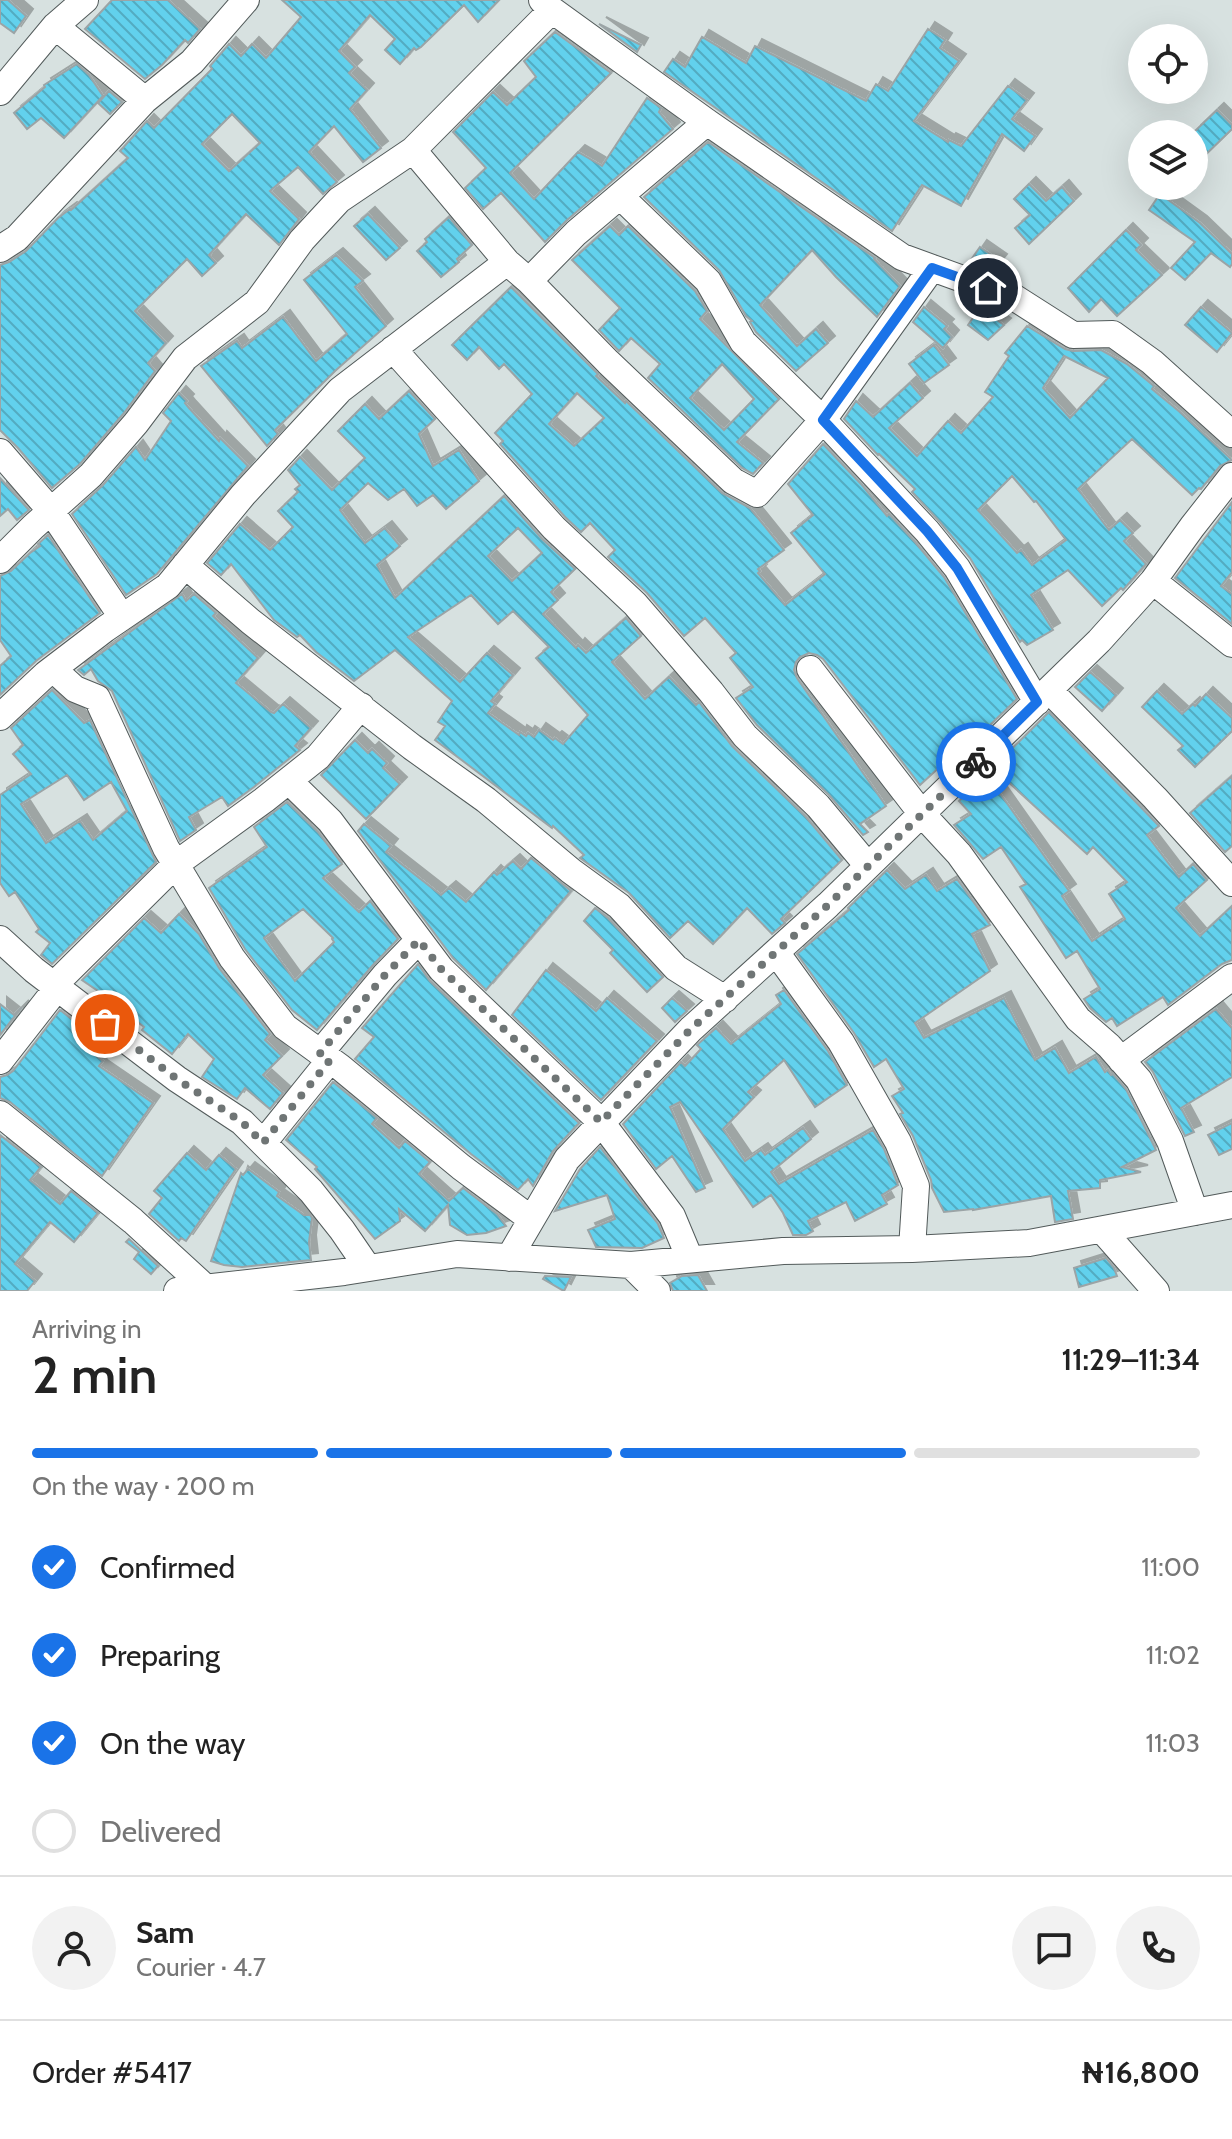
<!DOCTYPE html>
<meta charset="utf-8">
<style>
:root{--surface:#fff;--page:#f2f2f2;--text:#222;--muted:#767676;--line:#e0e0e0;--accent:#1a73e8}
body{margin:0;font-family:Cabin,sans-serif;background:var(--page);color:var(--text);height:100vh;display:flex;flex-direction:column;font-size:30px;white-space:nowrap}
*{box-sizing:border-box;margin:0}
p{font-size:26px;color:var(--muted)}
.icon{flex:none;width:44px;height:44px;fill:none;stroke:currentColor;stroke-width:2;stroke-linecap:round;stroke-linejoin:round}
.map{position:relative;height:1291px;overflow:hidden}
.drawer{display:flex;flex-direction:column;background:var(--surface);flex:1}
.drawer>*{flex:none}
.fabs{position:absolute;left:1128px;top:24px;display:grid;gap:16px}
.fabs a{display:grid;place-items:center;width:80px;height:80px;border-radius:50%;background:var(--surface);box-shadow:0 8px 32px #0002;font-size:40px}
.pin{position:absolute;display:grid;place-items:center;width:68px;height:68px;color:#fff;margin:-34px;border:4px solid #fff;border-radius:50%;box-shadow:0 2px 8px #0007}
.courier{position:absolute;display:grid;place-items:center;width:80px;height:80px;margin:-40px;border:6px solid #1a73e8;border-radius:50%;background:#fff;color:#222;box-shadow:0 2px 10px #0007}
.headline em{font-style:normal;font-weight:600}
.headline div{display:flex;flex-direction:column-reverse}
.headline{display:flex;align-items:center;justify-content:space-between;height:136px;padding:0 32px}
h1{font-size:52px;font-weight:600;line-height:60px}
.bar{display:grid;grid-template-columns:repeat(4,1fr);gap:12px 8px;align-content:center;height:96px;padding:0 32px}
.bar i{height:10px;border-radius:6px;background:var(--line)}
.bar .selected{background:var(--accent)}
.bar p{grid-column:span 4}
.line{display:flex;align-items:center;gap:20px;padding:0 32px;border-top:2px solid var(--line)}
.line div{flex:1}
.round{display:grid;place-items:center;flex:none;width:84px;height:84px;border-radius:42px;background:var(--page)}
ol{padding:0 32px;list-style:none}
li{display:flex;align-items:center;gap:24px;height:88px}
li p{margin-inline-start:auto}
li .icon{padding:8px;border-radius:50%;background:var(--accent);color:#fff;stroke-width:4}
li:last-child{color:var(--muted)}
li i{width:44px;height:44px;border:4px solid var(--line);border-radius:50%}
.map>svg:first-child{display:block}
</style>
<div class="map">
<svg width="1232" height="1291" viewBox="0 0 1232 1291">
<defs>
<pattern id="building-back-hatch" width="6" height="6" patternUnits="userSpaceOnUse" patternTransform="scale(2)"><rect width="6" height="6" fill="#62d1ed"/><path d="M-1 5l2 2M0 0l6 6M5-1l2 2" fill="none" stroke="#52abc1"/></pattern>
<filter id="shadow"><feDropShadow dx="7" dy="-7" stdDeviation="0" flood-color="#0004"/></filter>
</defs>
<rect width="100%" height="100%" fill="#d7e1e0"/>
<path fill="url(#building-back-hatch)" stroke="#9ba4a6" stroke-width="2" fill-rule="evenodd" filter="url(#shadow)" d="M0 0H8L26 16 14 33 0 23Z
M112 0H168L200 29 188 43 185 40 162 65 145 79 85 29Z
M282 0H499L478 22 464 5 421 47 416 50 414 48 400 64 385 50 395 39 370 15 339 51 355 67 349 73 367 90 350 109 381 148 363 162 334 126 309 152 337 182 323 194 298 167 270 191 299 219 279 245 246 214 209 255 216 263 202 276 187 259 135 311 166 343 148 363 155 371 124 413 80 464 52 488 18 448 0 430V265L9 262 26 251 58 218 70 209 71 210 128 158 120 151 147 121 154 128 212 69 210 66 229 44 241 56 252 44 266 58 301 17ZM232 114 260 143 229 171 202 144Z
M599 24 641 45 637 52Z
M928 29 945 40 940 48 959 61 914 121 948 142 949 140 961 146 1008 86 1027 100 1012 119 1035 136 1024 151 1002 134 961 206 922 185 892 231 664 72 673 59 685 67 702 37 746 63 755 46 866 101 876 84 888 91Z
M555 32 611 73 510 173 534 199 578 152 602 166 647 98 661 108 659 112 673 129 566 221 545 242 501 193 483 209 465 188 486 168 453 132 493 92 507 105 536 77 524 61Z
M77 64 89 75 103 96 64 138 41 118 27 129 14 113 45 87 44 85Z
M109 91 122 102 110 114 98 103Z
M1217 110 1232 125V129L1194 166V132Z
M708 142 875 258 874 259 900 286 877 317 836 277 812 250 760 305 797 346 816 329 828 343 796 371 756 332 750 322 752 321 746 316 719 270 644 197Z
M1029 184 1046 201 1062 187 1074 201 1029 244 1015 228 1030 215 1014 199Z
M1160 194 1200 223 1232 254V264L1230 267 1211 253 1185 280 1171 268 1195 242 1149 210Z
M368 214 400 248 386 260 354 226Z
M449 217 472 245 457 259 459 262 441 277 417 251 427 242 425 239Z
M610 226 619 235 628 226 695 291 707 311 700 319 779 399 737 442 763 463 753 474 742 468 648 378 660 364 631 338 619 351 599 330 620 308 572 260ZM722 364 754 399 724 430 690 398Z
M1126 230 1141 245 1136 250 1162 275 1117 316 1101 299 1089 312 1068 288Z
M980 247 1000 261 991 272 968 264Z
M336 255 363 281 355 287 386 326 335 371 275 430 278 434 267 446 201 366 237 341 242 348 283 317 316 361 347 334 304 280Z
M511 287 598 374 596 376 625 403 626 401 722 493 750 508 784 550 758 569 760 571 758 573 785 605 825 574 791 533 813 515 788 484 823 444 862 485 887 516 889 514 915 542 944 577 1017 699 958 756 955 753 920 785 823 659 817 655 809 653 800 657 796 662 794 670 797 678 886 806 860 824 868 832 863 835 829 795 757 725 736 698 753 687 730 658 736 653 705 618 684 636 647 593 608 557 615 550 590 523 581 532 565 517 500 444 503 441 495 433 532 394 504 364 499 369 479 347 467 360 452 345ZM577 393 604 418 574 446 549 424Z
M924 307 947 326 944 329 952 337 943 348 913 322Z
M1201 307 1232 333 1217 352 1185 325Z
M980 308 1004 325 988 340 968 325Z
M1027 326 1065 349 1073 351 1101 350 1127 364 1154 386 1152 389 1180 412 1232 460 1220 466 1201 489 1199 488 1192 495 1132 439 1078 489 1109 530 1120 520 1133 533 1124 541 1146 564 1123 590 1121 588 1102 606 1068 570 1031 595 1053 630 1027 645 1022 640 1020 642 970 558 939 521 912 492 915 489 879 454 878 455 844 419 856 401 873 417 910 383 923 398 889 428 917 456 948 421 961 433 993 397 985 392 1009 356 1005 353ZM1064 356 1108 378 1070 418 1043 388ZM1012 476 1034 502 1036 501 1066 540 1032 565 1021 550 1017 553 978 510Z
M934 345 949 365 924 383 909 364Z
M409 391 435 419 419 434 433 466 459 450 479 481 446 509 433 495 417 506 404 489 388 500 368 483 340 510 365 543 385 528 400 546 377 565 395 598 504 496 542 539 575 569 551 592 558 600 543 614 576 648 578 645 586 653 626 618 641 636 612 662 645 699 669 677 696 705 699 702 732 746 806 817 842 860 781 919 785 923 772 934 747 908 713 944 688 921 670 938 629 893 580 858 584 855 553 826 552 828 435 740 445 726 438 722 452 701 395 650 354 681 316 652 300 635 297 637 274 620 231 564 221 575 207 563 240 524 270 550 293 527 278 511 298 492 295 489 300 485 288 470 300 457 332 490 365 458 338 431 365 404 379 419ZM518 528 542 553 512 581 488 556ZM471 595 498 624 513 611 549 647 536 658 588 715 563 744 555 738 553 740 539 730 534 737 528 733 526 736 520 732 519 735 488 713 495 704 491 701 513 675 487 653 460 682 408 637Z
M179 393 187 401 185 403 189 408 219 441 220 438 248 466 157 574 126 595 72 514 103 485 136 447 145 460 171 421 163 413Z
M0 478 29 510 17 520 8 509 0 516Z
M1232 502V572L1221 586 1232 594V624L1175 578Z
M48 535 100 613 36 661 0 695V666L11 656 0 640V576L11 571 30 553 40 546 38 544Z
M182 594 186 601 194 594 216 613 213 616 258 658 236 683 271 712 274 713 283 704 311 728 295 746 300 750 254 787 228 806 222 797 189 817 196 830 180 841 112 691 98 681 91 669 84 675 78 670Z
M1090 672 1116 695 1102 711 1075 687Z
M52 690 84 723 90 720 156 862 52 964 41 955 50 943 36 932 39 929 15 892 9 896 0 883V795L31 774 13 754 23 745 11 728ZM67 775 84 800 111 782 127 811 93 840 80 821 46 843 21 804Z
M1157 691 1182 714 1193 704 1195 706 1206 694 1232 718V731L1195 767 1178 750 1183 746 1142 707Z
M1049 712 1159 826 1147 835 1179 877 1193 864 1207 880 1176 908 1200 936 1232 906V960L1222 964 1168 1005 1163 997 1117 1026 1112 1018 1106 1022 1090 1008 1084 999 1100 989 1077 951 1066 958 1020 887 1026 884 1001 847 983 859 954 825 971 814 959 801ZM994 769 1087 854 1093 847 1127 882 1109 894 1125 919 1092 941 1062 896 1069 891 987 775Z
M355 740 368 753 372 749 387 763 383 768 400 784 366 819 321 775Z
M1232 776V846L1225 852 1190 813Z
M287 802 318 832 342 864 323 878 359 912 370 901 398 939 373 965 317 1030 292 1010 245 949 209 888 267 847 254 827ZM303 909 333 938 332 939 334 942 295 981 264 938Z
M364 824 391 846 386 852 441 895 449 888 466 902 494 872 497 875 513 861 521 869 531 858 571 891 486 990 453 958 358 831Z
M887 870 905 889 926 875 937 891 957 879 990 925 972 934 990 971 915 1023 924 1038 1004 998 1035 1060 1055 1048 1069 1073 1096 1057 1105 1072 1108 1070 1111 1075 1113 1074 1126 1089 1156 1150 1122 1167 1141 1172 1100 1180V1188L1068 1191 1073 1219 1055 1222 1051 1196 973 1210V1209L944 1212 932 1188 931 1180 913 1136 900 1114 903 1113 892 1096 904 1089 886 1059 874 1067 854 1033 797 954 849 910 848 908Z
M595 908 608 918 663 977 647 992 610 953 613 950 584 921Z
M179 914 199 934 219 968 270 1034 265 1040 282 1056 263 1075 283 1093 270 1109 245 1088 237 1099 202 1077 214 1059 188 1034 172 1054 142 1030 144 1027 116 1005 117 1004 82 980 144 918 161 933Z
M418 964 430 981 579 1123 553 1151 533 1186 528 1179 518 1190 471 1154 355 1059 374 1037 362 1028Z
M546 970 596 1011 607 998 657 1041 601 1100 512 1015Z
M784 990 828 1051 847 1085 815 1107 784 1060 748 1092 754 1097 723 1129 745 1161 761 1150 765 1155 803 1128 811 1139 771 1172 779 1184 873 1130 884 1149 898 1185 882 1195 887 1204 855 1221 846 1202 808 1221 813 1231 806 1235H793L783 1213 771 1195 753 1207 680 1102 670 1107 705 1188 696 1192 672 1156 656 1169 623 1124 681 1062 685 1066 701 1049 697 1045 716 1028 731 1044 781 1004 776 995Z
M672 998 687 1011 675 1022 662 1008Z
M0 1004 14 1015 22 1007 0 1035Z
M1216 1009 1232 1028V1077L1181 1108 1194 1132 1185 1136 1153 1072 1145 1062Z
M60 1010 82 1027 77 1035 94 1047 91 1051 103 1061 99 1066 153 1103 102 1176 10 1102 0 1098V1077L7 1075 13 1071Z
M333 1082 377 1118 372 1124 399 1148 405 1141 430 1162 419 1174 449 1201 463 1188 497 1214 506 1226 486 1233 467 1235 450 1225 448 1205 425 1231 399 1209 400 1221 375 1239 315 1169 317 1167 286 1140Z
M1232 1123V1149L1219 1155 1208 1135Z
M0 1135 41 1167 30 1180 60 1204 71 1191 98 1213 74 1242 50 1222 15 1264 35 1281 27 1291H0Z
M600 1147 658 1224 664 1238 642 1248 596 1247 588 1230 615 1219 607 1195 555 1211 580 1169Z
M187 1153 206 1170 219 1155 236 1169 186 1241 181 1238 179 1241 149 1214 162 1198 154 1191Z
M248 1169 279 1192 277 1196 304 1215H310L312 1218 309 1242 311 1260 242 1267 224 1265 211 1261 241 1173 243 1175Z
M129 1239 158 1266 151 1274 134 1259 139 1252 126 1242Z
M1106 1258 1114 1268 1117 1276 1079 1287 1074 1268Z
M698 1275 707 1291H673L670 1283 682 1276Z
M545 1276 571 1277 564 1291 543 1279Z"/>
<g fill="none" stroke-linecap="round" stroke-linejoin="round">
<defs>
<path id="minor" d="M542 0 552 10 707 122 902 257 1015 298 1073 335 1113 334 1152 362 1232 434
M55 26 145 100
M0 92 55 26 85 0
M413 150 507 262 529 281 608 362 733 481 757 494 823 420 932 268
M620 196 708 281 743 342 823 420 927 531 957 568 1037 702
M0 249 17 238 145 100 192 62 246 0
M529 281 576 233 707 122
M393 349 554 528 635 604 711 692 745 736 818 806 868 866
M0 452 51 511 122 617
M0 560 33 527 91 475 136 423 185 358 257 302 302 240 339 200 413 150 552 10
M185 565 250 621 412 747 486 800 571 871 619 906 676 968 725 999
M1153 581 1232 644
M53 669 75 689 97 698 166 848 232 958 285 1027 340 1067 461 1167 531 1219
M810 669 922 814 959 854 1078 1019 1109 1046 1139 1080 1170 1141 1195 1212
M1049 690 1155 798 1232 883
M0 717 46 674 105 629 168 586 243 495 340 390 507 262
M289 781 330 821 441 969 601 1122 672 1216 690 1259
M0 939 34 970 177 1079 242 1122 311 1191 342 1230 368 1268
M776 952 841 1042 898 1142 916 1186 912 1249
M54 985 176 864 264 800 318 757 361 706
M320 1053 385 975 419 940
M1121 1060 1232 977
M0 1061 57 988
M0 1114 133 1221 205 1287
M263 1143 330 1060
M1102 1230 1156 1291
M509 1258 567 1159 691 1029 828 905 1099 641 1153 581 1192 527 1232 476
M631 1265 657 1291
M177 1291 344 1272 457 1254 631 1265 783 1251 912 1249 1029 1243 1232 1205"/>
</defs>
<use href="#minor" stroke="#525a5a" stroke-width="28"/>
<use href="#minor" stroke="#fff" stroke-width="26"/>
</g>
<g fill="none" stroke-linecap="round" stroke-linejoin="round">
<path stroke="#6f7575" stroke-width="8" stroke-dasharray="0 14.4" d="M105 1024 177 1079 242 1122 263 1143 330 1060 320 1053 385 975 419 940 441 969 601 1122 691 1029 828 905 976 762"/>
<path stroke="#1a73e8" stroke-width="10" d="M976 762 1037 702 957 568 927 531 823 420 932 268 988 288"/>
</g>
</svg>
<div class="fabs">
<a><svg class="icon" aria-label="locate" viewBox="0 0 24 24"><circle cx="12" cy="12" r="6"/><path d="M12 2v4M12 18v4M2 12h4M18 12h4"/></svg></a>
<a><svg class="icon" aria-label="layers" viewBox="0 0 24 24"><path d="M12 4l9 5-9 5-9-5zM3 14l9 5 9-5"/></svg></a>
</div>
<div class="pin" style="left:105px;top:1024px;background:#ea580c"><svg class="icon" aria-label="bag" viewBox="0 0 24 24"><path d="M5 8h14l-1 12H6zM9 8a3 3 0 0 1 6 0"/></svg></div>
<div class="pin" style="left:988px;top:288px;background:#1f2937"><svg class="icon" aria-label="home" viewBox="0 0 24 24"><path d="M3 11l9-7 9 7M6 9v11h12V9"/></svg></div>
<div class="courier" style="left:976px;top:762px"><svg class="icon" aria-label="bike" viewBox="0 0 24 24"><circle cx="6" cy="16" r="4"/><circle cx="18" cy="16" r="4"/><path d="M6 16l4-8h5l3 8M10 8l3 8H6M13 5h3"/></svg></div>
</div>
<section class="drawer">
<div class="headline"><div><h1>2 min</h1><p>Arriving in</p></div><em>11:29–11:34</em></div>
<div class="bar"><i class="selected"></i><i class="selected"></i><i class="selected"></i><i></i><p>On the way · 200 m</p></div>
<ol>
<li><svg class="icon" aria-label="check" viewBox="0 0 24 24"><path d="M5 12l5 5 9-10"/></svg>Confirmed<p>11:00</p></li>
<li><svg class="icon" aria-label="check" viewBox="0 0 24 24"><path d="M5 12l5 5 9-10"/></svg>Preparing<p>11:02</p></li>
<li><svg class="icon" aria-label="check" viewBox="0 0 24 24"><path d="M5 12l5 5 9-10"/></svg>On the way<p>11:03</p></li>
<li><i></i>Delivered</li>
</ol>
<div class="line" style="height:144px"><a class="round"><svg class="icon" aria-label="person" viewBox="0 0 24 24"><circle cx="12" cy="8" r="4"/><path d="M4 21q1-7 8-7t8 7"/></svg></a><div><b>Sam</b><p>Courier · 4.7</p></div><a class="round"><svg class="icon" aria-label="chat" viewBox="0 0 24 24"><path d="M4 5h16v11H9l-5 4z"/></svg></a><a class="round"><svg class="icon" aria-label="phone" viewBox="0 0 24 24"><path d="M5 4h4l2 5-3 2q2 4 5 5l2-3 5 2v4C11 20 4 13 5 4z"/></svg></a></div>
<div class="line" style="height:104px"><div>Order #5417</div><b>₦16,800</b></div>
</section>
